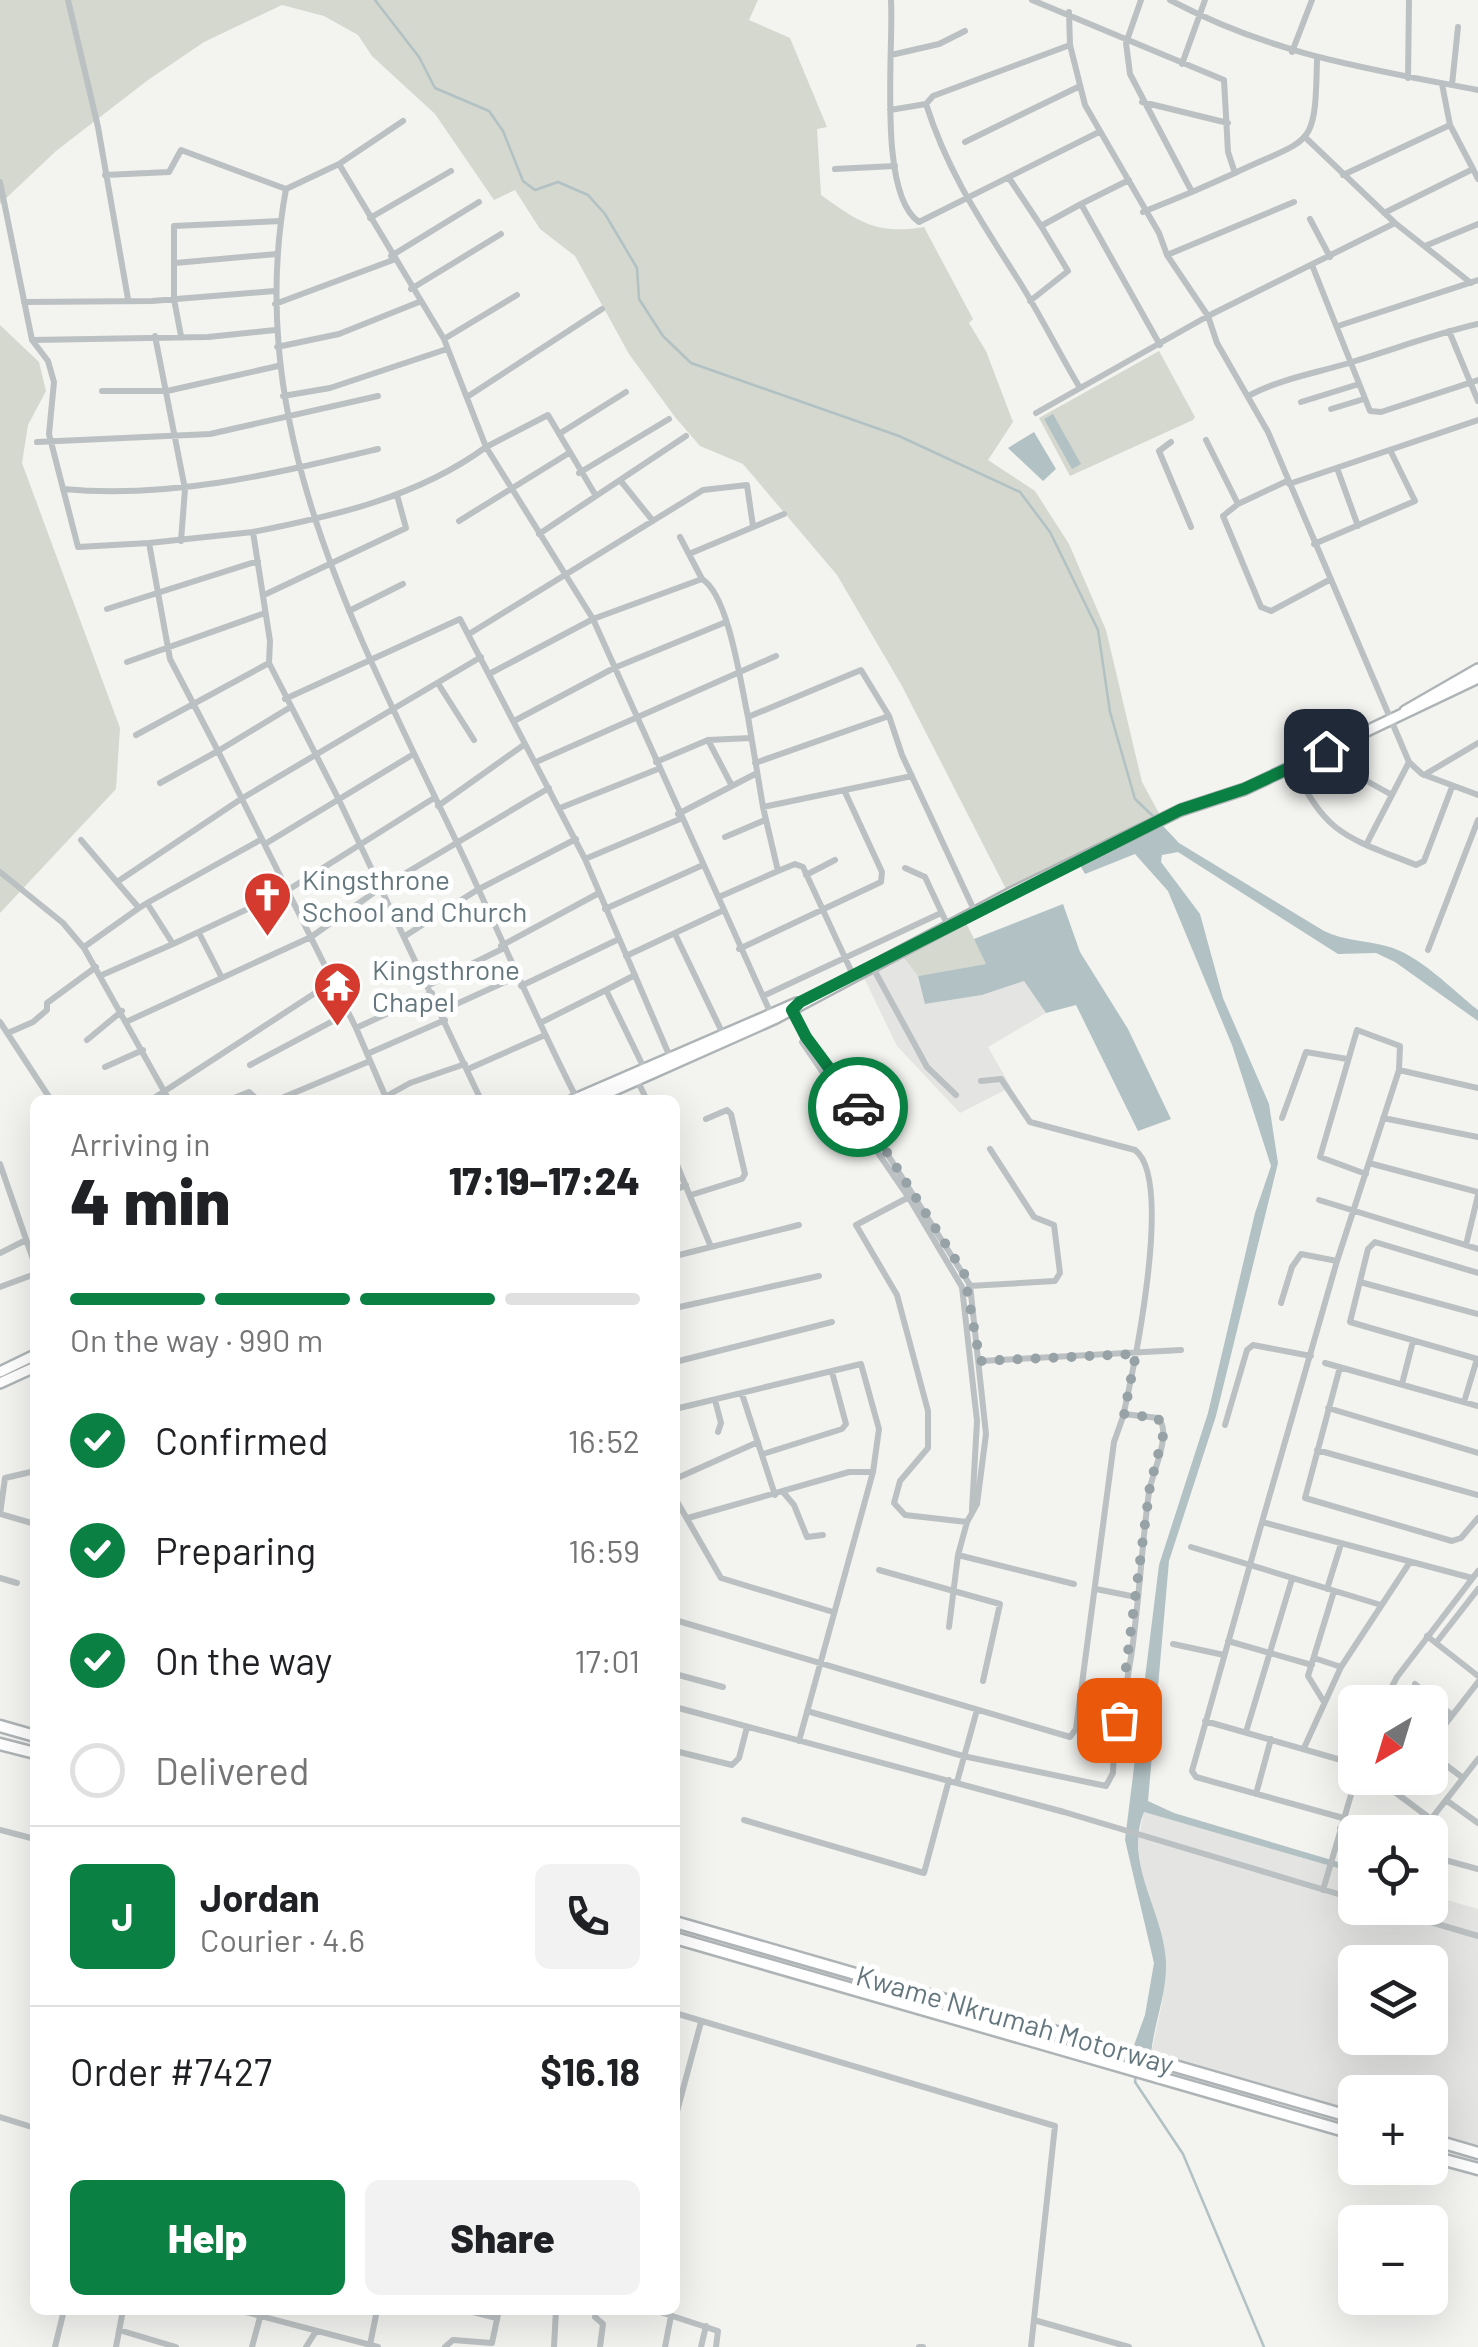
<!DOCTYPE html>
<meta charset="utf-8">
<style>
:root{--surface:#fff;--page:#f2f2f2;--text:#202124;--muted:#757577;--line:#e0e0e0;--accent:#0b8043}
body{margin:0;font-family:Barlow,sans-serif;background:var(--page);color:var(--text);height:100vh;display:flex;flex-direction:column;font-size:38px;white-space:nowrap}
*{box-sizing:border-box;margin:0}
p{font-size:32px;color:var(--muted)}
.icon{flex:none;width:55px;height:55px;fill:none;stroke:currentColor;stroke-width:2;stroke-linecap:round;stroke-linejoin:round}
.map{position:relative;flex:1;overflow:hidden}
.drawer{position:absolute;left:30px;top:1095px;width:650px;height:1220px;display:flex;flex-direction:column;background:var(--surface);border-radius:15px;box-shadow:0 10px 40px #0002}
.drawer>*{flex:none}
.needle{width:65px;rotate:218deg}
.buttons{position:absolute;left:1338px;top:1685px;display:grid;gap:20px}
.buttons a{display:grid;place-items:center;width:110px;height:110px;border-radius:15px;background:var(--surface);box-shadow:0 10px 40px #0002;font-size:50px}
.pin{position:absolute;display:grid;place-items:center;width:85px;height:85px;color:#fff;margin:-42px;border-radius:20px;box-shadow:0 5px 15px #0006}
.courier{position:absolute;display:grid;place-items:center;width:100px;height:100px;margin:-50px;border:8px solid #0b8043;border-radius:50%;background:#fff;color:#222;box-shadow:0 2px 12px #0007}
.head em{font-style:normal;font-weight:800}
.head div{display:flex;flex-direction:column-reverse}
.head{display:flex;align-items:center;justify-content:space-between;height:170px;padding:0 40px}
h1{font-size:65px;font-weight:800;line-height:75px}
.bar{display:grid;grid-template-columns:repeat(4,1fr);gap:15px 10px;align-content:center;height:120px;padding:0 40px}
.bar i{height:12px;border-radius:8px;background:var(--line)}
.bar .on{background:var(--accent)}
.bar p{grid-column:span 4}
.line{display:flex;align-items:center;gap:25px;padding:0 40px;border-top:2px solid var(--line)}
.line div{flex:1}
.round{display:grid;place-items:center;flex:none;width:105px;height:105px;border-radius:15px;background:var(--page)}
ol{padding:0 40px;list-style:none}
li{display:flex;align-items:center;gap:30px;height:110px}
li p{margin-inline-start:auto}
li .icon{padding:10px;border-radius:50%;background:var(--accent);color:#fff;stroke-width:4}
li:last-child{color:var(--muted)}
li i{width:55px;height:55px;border:5px solid var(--line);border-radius:50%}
.cta{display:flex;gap:20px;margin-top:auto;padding:20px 40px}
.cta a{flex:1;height:115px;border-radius:15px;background:var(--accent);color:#fff;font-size:40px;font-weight:800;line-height:115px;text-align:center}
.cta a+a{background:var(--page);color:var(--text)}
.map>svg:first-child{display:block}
</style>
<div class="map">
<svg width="1478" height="2347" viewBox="0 0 1478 2347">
<rect width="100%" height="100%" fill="#f3f3f0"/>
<path fill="#e4e4e3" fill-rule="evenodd" d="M903 957 918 976 926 1004 982 995 1024 981 1046 1013 988 1047 1011 1087 960 1113 897 1046 864 978Z
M1144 1812 1355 1873V1908H1430V1895L1478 1909V2148L1430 2134V2092H1355V2112L1151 2054 1163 1998 1140 1867 1138 1840ZM1355 1962H1430V2038H1355Z"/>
<path fill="#d4d8cf" d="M0 0H758L749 20 790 38 827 127 817 129 821 195C859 222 876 235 924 227L973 319 969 323 986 351 1013 422 988 460 1035 491 1069 544 1106 630 1142 782 1161 817 1007 891 902 686 837 575 743 464 700 446 675 417 629 354 575 256 540 229 515 190 494 200 435 114 372 56 358 35 324 16 282 5 204 42 148 80 56 151 0 204Z
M0 325 39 362 46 391 28 425 22 463 120 728 116 789 0 913Z
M1159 351 1195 417 1193 420 1070 476 1039 418Z
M966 923 987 964 918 976 903 957Z"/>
<path fill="#b2c1c3" d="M1053 414 1081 464 1072 469 1044 419Z
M1034 432 1056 469 1043 481 1008 448Z
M1163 826 1179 843 1324 931C1345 941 1363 940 1386 946 1419 954 1451 989 1478 1010V1021L1395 962 1376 953 1338 954 1178 852 1162 855 1161 862 1200 914 1223 998 1269 1104 1278 1163 1216 1416 1169 1561 1148 1801 1174 1813 1355 1867V1873L1144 1812C1123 1864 1164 1911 1166 1962 1167 1994 1154 2023 1151 2054L1133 2048 1145 2015 1154 1963 1125 1840 1159 1565 1208 1413 1255 1213 1271 1166 1232 1045 1168 891 1135 854 1085 874 1080 865Z
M1063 904 1080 952 1128 1029 1171 1119 1138 1131 1076 1005 1046 1013 1024 981 982 995 925 1004 918 976 986 964 974 939Z"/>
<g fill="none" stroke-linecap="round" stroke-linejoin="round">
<path stroke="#b2c1c3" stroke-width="2.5" d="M375 0 419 57 435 88 489 111 503 131 523 181 535 190 558 182 588 195 605 214 637 268 639 299 663 336 691 363 899 436 1020 492 1050 532 1098 630 1110 712 1135 799 1154 817
M1136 2075 1135 2082 1183 2154 1264 2347"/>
<defs>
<path id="major" d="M1405 711 1478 669
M573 1100 797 1003
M592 1100 774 1019 1013 892 1181 810 1245 789 1478 678
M0 1372 35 1355
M0 1383 35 1367"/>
<path id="highway" d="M0 1726 35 1736
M0 1744 35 1753
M675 1922 1355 2118
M675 1938 1355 2134
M1430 2139 1478 2153
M1430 2156 1478 2169"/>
</defs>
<use href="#major" stroke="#aeb4b6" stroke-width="14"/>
<use href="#highway" stroke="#aeb3b5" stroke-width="15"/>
<path stroke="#bbc0c2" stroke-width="6" d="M68 0 98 127 128 299
M891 0C894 48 877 194 919 222L1099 132
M1032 0 1224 80 1228 152 1235 173C1313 136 1315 151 1317 60
M1141 0 1126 43 1130 74 1192 192 1143 212
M1170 0C1274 55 1365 68 1478 90
M1069 12 1070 45 1085 105 1159 233 1167 255 1208 316 1217 343 1268 432 1409 762 1422 774 1478 795
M1070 45 933 96 926 104C948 173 981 221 1019 281 1041 316 1059 353 1080 388
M1292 52 1312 0
M891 55 939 44 965 31
M1182 64 1205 0
M1408 78 1409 0
M1442 84 1450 125 1473 169
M1452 85 1458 27
M1142 102 1228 123
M890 110 926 104
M1307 139 1395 223 1471 283
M965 142 1078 87
M339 164 444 339 486 447 548 415 596 496
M835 169 895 166
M105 175 169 172 181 150 286 189 339 164 403 121
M1343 175 1450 125
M1009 178 1041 226 1081 204 1160 345
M0 182 32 340 48 361 54 382 49 434 78 547 149 543 170 659 218 751 289 708
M286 189C242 429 359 636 458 845 498 930 534 1015 577 1099
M1192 192 1235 173
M1081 204 1129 180
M1384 213 1473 169 1478 179
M370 218 451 171
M1310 219 1330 257
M1425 246 1478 224
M1167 255 1294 202
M391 256 479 202
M175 263 277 254
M1312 265 1370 411 1381 412 1478 380
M411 289 501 234
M1030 301 1068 271 1041 226
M24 302 152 301 274 291
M275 304 393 260
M1338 326 1478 280
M1449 331 1478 401
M155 336 185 489 181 541
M181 336 174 299V226L281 221
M444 339 517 295
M32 340 208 337 275 330
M277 347 339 334 419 302
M102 391H167L278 366
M1250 395C1283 378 1317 373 1352 362 1395 349 1434 334 1478 324
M283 396 330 388 447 349
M467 397 602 309
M1301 402 1359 384
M1331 409 1364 399
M1036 413 1208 316 1395 223
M559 434 626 392
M1206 440 1238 504 1223 516 1261 607 1271 611 1331 579
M37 442 210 434 378 396
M1171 442 1159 451 1191 527
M1337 468 1358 526
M579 473 669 419
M620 480 653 521
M1289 484 1478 420
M63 489C172 499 273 474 378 449
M1238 504 1287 481
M459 521 569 453
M539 534 686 436
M680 537 702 579
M149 543 253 532
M1314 544 1415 501 1391 452
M689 554 784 514
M264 595 406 528 397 495
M107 609 258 561
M349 611 403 584
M469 634 703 490 747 485 753 526
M127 662 265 613
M491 673 593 619 702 579C729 595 741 686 748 717
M439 685 474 740
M285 699 460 619 585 859 670 1057
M514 721 614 668 726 622
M136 735 269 663
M708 740 732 786
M536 762 776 656
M656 762 708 740 751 738
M755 763 889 716 902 755 975 912
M1294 766C1324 835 1349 838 1416 865L1424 861 1452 787
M1356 775 1392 795
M1424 775 1478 743
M160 783 218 751 356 1028 387 1100
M438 806 525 744
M763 807 748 717 861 670 889 716
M560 808 658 769
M678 814 757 773
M725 837 765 820
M81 840 139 908 147 903 173 944 288 890 434 798
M265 844 412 755
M1366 845 1409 762
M585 859 680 819
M905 868 925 877 948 926
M778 871 795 864 803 867 853 975
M0 872 63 923 84 948 169 1100
M806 875 835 860
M117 882 241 799 481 657
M719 897 778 871 763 807 912 776
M147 903 262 839
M605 909 703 865
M199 933 221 976
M675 934 722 1032
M405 936 477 890 576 839
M501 946 599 893
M84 947 139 908
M739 949 881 882 882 872 845 792
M1428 950 1478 820
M626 956 724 910
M872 966 927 1067 956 1095
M102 975 173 944
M429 985 502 949
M521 986 619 939
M606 990 635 975
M763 996 941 913
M792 1010 805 1037
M441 1011 516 977
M128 1021 311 937 379 889 549 788
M0 1022 51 1100
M540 1023 606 990 644 1068
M356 1028 432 993
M8 1033 33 1022 47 1010V1003L96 967
M87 1040 122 1011
M367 1054 445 1020
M250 1065 348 1013
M105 1067 143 1050
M468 1069 545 1035
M637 1080 647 1100
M981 1081 1001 1079 1030 1122 1135 1150C1174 1179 1134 1367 1124 1412
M385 1097 410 1083 465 1064
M151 1100 332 982
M229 1100 249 1092 258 1100
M277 1100 370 1061
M481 1100 338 798 269 663 270 641 253 532C334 516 418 497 486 447L593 619 771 1014
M1282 1118 1306 1052 1347 1059
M1383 1118 1478 1137
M675 1160 711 1247
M1369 1163 1478 1192
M0 1164 35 1265
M1366 1174 1320 1157 1357 1030 1400 1046 1399 1069
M675 1190 686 1185
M691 1195 742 1179 745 1174 731 1114 727 1110 706 1119
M909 1197 856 1225 897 1295 928 1411V1448L900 1481 894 1503 905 1515 967 1522
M1319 1200 1478 1249
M1466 1245 1478 1195
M0 1253 26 1240
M675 1256 799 1225
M1478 1273 1375 1242 1368 1249 1350 1322 1478 1359
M1360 1282 1478 1314
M969 1286 1055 1281 1060 1273 1054 1225 1034 1217 990 1149
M0 1287 35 1274
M1281 1303 1292 1267 1301 1254 1337 1261
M675 1308 819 1276
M981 1361 1181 1350
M675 1362 832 1322
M1325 1363 1478 1406
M1340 1367 1305 1498 1452 1541 1461 1538 1478 1518
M1402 1384 1413 1341
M742 1394 775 1495
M715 1400 721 1423 718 1432
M1464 1402 1477 1359
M35 1408V1419
M1328 1408 1478 1453
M675 1409 861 1364 879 1429 873 1472
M1225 1425 1247 1350 1253 1345 1311 1356
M1317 1450 1478 1495
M763 1454 842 1429 846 1424 832 1372
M675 1479 758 1442
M783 1492 794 1505 807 1537 823 1535
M675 1498 721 1578 833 1612
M0 1514 5 1478 35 1471
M0 1514 35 1524
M688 1518 849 1472H873L799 1741
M1262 1522 1337 1261 1399 1070 1478 1088
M1191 1547 1381 1605
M958 1555 1074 1584
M879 1570 1000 1604 983 1681
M0 1578 17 1583
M1096 1589 1136 1597
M1327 1589 1341 1544
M675 1620 1070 1737 1076 1729 1114 1442 1124 1414 1158 1418C1173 1433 1152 1472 1149 1492 1138 1572 1138 1660 1113 1737
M949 1627 958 1555 967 1522 977 1504 986 1434 970 1285 845 1087 806 1037 802 1042 909 1198 962 1287 977 1421 972 1510
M1427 1636 1478 1676
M1228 1641 1312 1665
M1436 1643 1478 1589
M1173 1644 1224 1655
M1314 1658 1341 1667
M675 1674 723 1687
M1415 1684 1452 1715
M1324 1702 1308 1676 1334 1591
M1384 1702 1397 1677 1478 1571
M675 1707 1064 1812 1355 1899
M807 1711 963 1756 1106 1786 1113 1773 1114 1749 1084 1738
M1205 1721 1355 1764
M1246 1732 1292 1579
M1430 1744 1478 1682
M1304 1748 1341 1667 1410 1562
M675 1751 732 1765 739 1758 747 1727
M1430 1753 1463 1778
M957 1782 977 1710
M1384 1784 1431 1819
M1256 1794 1271 1739
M1446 1800 1478 1823
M1343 1818 1196 1777 1192 1771 1262 1522 1472 1578
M744 1820 924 1873 949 1780
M1340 1828 1355 1833
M0 1830 35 1839
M1421 1832 1478 1759
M1430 1856 1478 1869
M1323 1890 1356 1778
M1383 1908 1478 1936
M675 2013 1055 2126 1031 2347
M0 2117 35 2128
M675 2119 701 2022
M238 2310 378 2347
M465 2310 497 2318
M654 2310 718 2331 716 2347
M595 2317 603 2324 600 2347
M1034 2320 1129 2347
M119 2330 176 2347
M492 2343 499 2310
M370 2345 377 2310
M55 2347 64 2310
M116 2347 123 2310
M252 2347 262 2310
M306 2347 316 2331
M445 2347 453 2340 492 2343
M554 2347 556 2310
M665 2347 671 2316
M701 2347 706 2326
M919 2347H923"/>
<use href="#major" stroke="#fff" stroke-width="9"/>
<use href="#highway" stroke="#fff" stroke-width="10"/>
</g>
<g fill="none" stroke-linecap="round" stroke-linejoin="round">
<path stroke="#97a2a6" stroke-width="10" stroke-dasharray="0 18" d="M858 1107 964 1273 980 1361 1136 1354 1124 1414 1158 1418 1164 1432 1150 1486 1119 1720"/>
<path stroke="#0b8043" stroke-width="12" d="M858 1107 806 1037 792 1010 800 1002 1180 810 1244 789 1326 751"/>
</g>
<defs>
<symbol id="church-pin" viewBox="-11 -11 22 30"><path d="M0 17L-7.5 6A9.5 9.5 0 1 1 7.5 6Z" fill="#d53a2e" stroke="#fff"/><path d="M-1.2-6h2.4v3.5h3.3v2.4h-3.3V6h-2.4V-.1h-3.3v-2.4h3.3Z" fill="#fff"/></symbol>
<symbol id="temple-pin" viewBox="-11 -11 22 30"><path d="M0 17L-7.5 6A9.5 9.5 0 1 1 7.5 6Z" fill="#d53a2e" stroke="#fff"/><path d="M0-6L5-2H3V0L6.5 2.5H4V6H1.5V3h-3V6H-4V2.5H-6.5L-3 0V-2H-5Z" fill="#fff"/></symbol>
</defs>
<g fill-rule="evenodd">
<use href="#church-pin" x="240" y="868" width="55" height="75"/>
<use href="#temple-pin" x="310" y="958" width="55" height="75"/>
</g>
<g text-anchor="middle" stroke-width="10" stroke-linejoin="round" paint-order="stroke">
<g font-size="28" fill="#65777e" stroke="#fff" text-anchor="start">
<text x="302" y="890">Kingsthrone<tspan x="302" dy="32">School and Church</tspan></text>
<text x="372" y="980">Kingsthrone<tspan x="372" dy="32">Chapel</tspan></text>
</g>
<g font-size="28" fill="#65777e" stroke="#fff">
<text transform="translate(1015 2020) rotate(16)" y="10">Kwame Nkrumah Motorway</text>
</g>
</g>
</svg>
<div class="buttons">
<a><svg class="needle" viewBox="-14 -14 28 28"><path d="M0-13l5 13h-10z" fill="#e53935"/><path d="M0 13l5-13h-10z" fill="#757577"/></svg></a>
<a><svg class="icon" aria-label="locate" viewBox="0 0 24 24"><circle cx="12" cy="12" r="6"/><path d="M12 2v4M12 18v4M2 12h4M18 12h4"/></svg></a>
<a><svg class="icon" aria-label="layers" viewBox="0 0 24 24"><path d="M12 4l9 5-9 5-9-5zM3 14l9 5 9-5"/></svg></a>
<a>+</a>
<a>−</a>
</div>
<div class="pin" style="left:1119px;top:1720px;background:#ea580c"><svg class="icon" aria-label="bag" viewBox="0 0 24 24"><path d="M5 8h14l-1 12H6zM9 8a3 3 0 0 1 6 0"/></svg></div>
<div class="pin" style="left:1326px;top:751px;background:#1f2937"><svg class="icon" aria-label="home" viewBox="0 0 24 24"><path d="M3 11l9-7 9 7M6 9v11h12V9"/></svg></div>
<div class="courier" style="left:858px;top:1107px"><svg class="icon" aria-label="car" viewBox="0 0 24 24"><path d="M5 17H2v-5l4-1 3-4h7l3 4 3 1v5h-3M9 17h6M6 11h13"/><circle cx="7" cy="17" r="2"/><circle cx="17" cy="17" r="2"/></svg></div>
<section class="drawer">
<div class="head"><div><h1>4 min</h1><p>Arriving in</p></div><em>17:19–17:24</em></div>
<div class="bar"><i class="on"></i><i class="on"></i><i class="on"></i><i></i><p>On the way · 990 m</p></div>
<ol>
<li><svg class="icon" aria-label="check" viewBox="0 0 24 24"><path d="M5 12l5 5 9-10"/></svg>Confirmed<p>16:52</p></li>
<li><svg class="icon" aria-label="check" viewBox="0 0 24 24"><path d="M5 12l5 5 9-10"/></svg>Preparing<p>16:59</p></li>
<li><svg class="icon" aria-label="check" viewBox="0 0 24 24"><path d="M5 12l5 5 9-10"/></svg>On the way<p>17:01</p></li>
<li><i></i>Delivered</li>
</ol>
<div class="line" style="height:180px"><b class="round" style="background:var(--accent);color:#fff">J</b><div><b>Jordan</b><p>Courier · 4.6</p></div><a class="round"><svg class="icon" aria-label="phone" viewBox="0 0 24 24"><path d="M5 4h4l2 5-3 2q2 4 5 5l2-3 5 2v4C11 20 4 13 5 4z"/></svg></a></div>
<div class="line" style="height:130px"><div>Order #7427</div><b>$16.18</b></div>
<div class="cta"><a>Help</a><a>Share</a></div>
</section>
</div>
